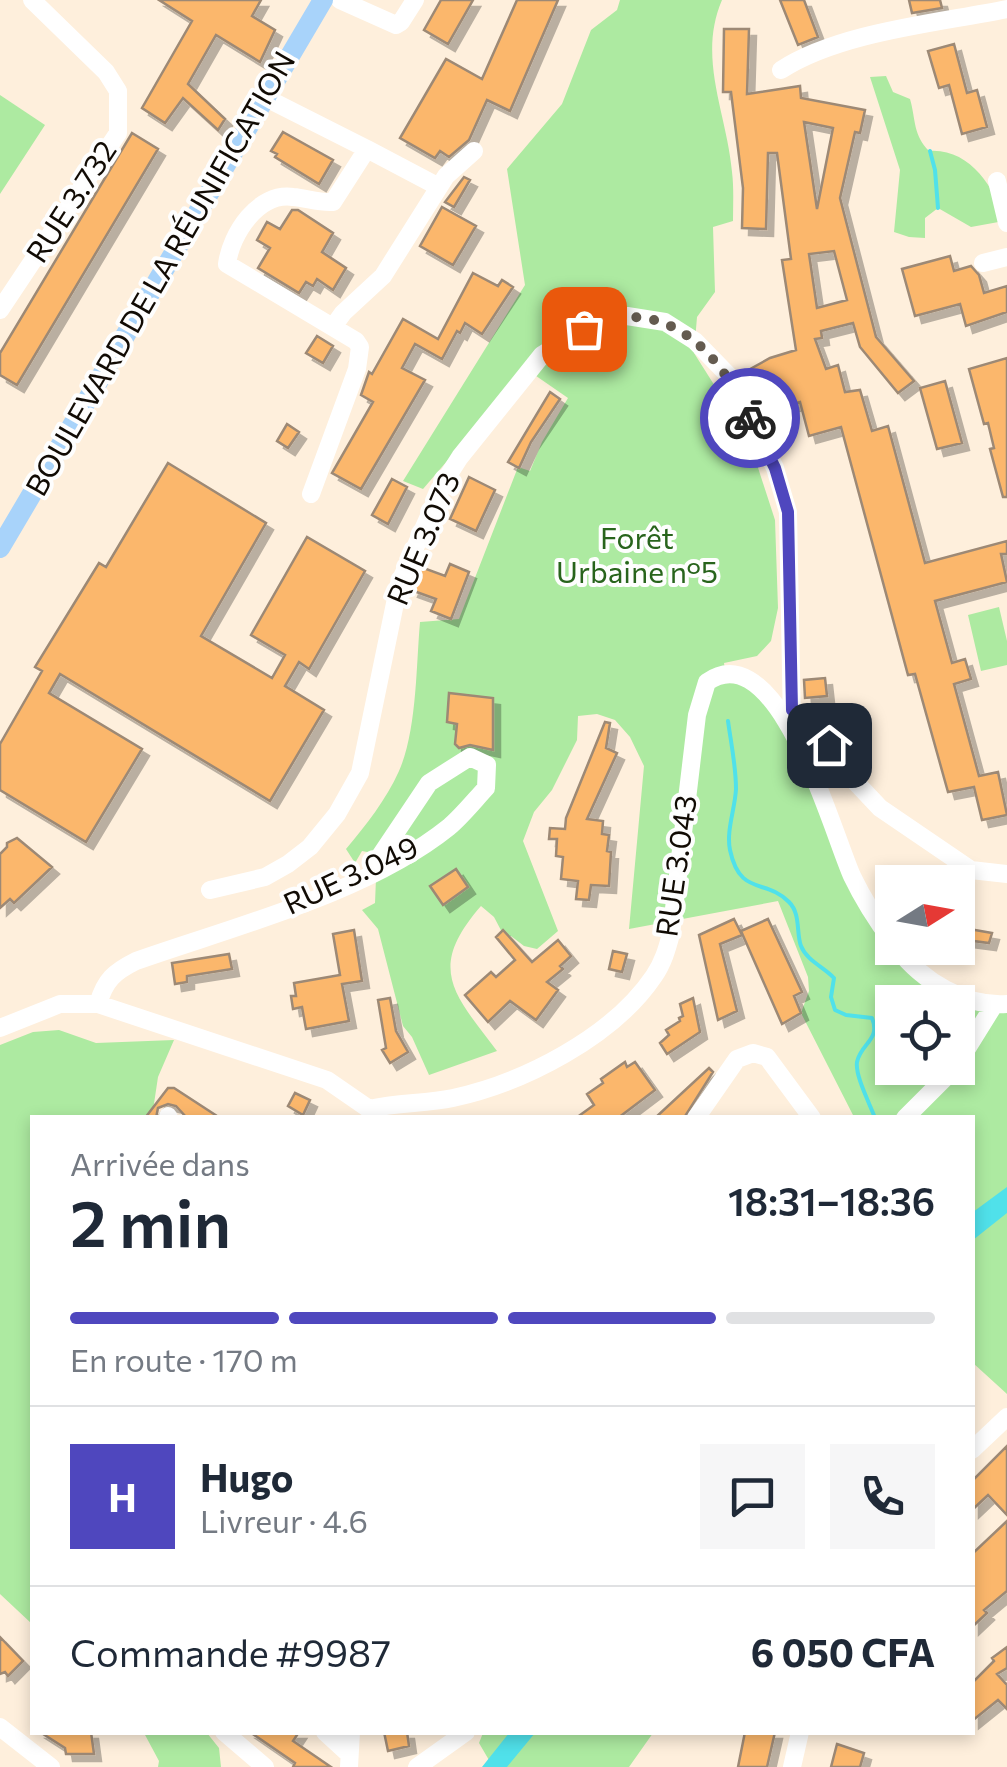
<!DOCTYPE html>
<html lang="fr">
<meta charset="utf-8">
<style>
:root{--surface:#fff;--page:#f6f6f7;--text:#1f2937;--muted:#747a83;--line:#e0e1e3;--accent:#4f47be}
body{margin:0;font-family:Commissioner,sans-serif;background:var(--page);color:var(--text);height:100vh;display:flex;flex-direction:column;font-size:38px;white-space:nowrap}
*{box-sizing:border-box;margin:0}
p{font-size:32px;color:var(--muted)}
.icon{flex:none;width:55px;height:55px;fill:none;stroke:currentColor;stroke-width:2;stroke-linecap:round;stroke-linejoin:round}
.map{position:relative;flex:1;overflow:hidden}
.sheet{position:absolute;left:30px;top:1115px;width:945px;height:620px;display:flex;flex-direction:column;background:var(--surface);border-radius:0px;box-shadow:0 5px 15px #0003}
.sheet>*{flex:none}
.needle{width:65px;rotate:79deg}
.fabs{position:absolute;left:875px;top:865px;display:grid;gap:20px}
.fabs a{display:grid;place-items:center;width:100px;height:100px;border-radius:0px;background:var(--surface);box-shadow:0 5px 15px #0003;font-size:50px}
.pin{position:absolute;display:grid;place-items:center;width:85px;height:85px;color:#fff;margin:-42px;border-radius:20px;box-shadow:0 5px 15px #0006}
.courier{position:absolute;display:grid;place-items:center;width:100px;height:100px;margin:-50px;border:8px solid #4f47be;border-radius:50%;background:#fff;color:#222;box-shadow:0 2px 12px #0007}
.head em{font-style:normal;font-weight:600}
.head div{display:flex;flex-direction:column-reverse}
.head{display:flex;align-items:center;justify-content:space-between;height:170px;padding:0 40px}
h1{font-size:65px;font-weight:600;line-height:75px}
.bar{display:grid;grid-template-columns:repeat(4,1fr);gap:15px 10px;align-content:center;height:120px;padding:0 40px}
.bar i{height:12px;border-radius:8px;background:var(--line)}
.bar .on{background:var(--accent)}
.bar p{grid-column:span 4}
.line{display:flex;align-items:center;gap:25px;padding:0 40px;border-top:2px solid var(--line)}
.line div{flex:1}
.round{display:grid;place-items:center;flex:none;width:105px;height:105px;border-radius:0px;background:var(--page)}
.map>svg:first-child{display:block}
</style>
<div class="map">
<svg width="1007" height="1767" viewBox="0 0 1007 1767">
<defs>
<filter id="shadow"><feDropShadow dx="7" dy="7" stdDeviation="0" flood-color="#0004"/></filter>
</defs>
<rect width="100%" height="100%" fill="#feefdc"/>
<path fill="#adeaa1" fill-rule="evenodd" d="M620 0H722C697 58 727 114 732 172 734 188 733 205 733 221L713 227 715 292 697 317 694 353 749 440 775 520 778 608 771 641 757 656 724 663 726 677 766 694 876 918 949 990 1007 1003V1394L973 1363 972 1118 854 1117 801 1013 809 991 808 977 778 901 629 929 644 766 630 737 615 720 597 714 578 716 577 740 552 790 534 812 523 841 558 931 537 949 524 946 511 936H504L494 917 481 906C426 969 454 994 497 1051L429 1075 412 1037 403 1026 378 929 362 910 375 903 377 854 362 851 355 863 346 849C366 825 386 800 399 771 417 730 416 667 420 622L459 619 518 467 530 471 542 442 568 398 526 369 423 489 403 481 525 285 507 169 562 104 591 30 617 10ZM892 1002H958V1068H892Z
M886 76 893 92 910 99C916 120 913 135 929 151 969 148 995 187 1004 221L971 227 938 208 925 218V238L909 237 894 232 900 170 870 77Z
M0 95 45 125 0 194Z
M999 607 1007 641V665L981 671 968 615Z
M59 1030 96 1043 174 1040 158 1077 152 1117 32 1118V1624L0 1594V1045L33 1032Z
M144 1733H207L219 1748 221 1767H158L159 1761Z
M483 1733H653L629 1767H493L479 1743Z"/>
<path fill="#50e1ea" d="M1007 1187V1213L973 1240V1212Z
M509 1733H535L507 1767H482Z"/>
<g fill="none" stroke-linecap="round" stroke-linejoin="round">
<path stroke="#50e1ea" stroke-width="4" d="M930 151 935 170 938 208
M728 721C731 743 736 766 736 789 735 809 726 831 730 850 740 897 766 878 789 902 801 914 796 933 801 946 807 961 824 967 834 978L831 997 835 1010 846 1015 872 1018C881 1040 861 1043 857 1062 855 1076 870 1104 875 1118"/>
</g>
<path fill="#fbb76c" stroke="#9d8975" stroke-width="2.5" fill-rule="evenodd" filter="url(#shadow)" d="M159 0H261L252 16 275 30 260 62 216 35 188 84 225 119 218 130 183 98 165 123 142 108 192 21Z
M441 0H473L448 44 424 30Z
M517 0H558L510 111 487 100 469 140 449 157 440 151 435 158 400 138 446 59 482 79Z
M780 0H804L818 37 798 45Z
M909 0H940L942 8 912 13Z
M724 29H749L747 94 800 86 801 98 865 110 860 133 855 132 840 198 876 337 914 381 898 393 860 347 853 323 821 331 822 338 815 339 826 369 838 365 845 392 860 390 872 431 888 426 925 563 1007 541V554H1001L1007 582 935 601 952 663 965 659 971 679 954 684 979 776 998 772 1007 815 982 820 974 787 948 792 915 674 908 675 841 427 809 436 800 402 785 406 783 401 762 411 743 373 770 358 796 350 782 260 791 259 777 153H768L766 229 742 228 743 188 731 92H723ZM804 122 833 128 817 209ZM834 251 847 300 817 308 809 254Z
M954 44 967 93 977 90 987 127 962 134 949 85 939 88 928 51Z
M283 132 333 160 319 184 275 157 277 154 271 151Z
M132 133 158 149 17 385 0 375V353Z
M464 177 470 180 454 207 445 202Z
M442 207 476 226 453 265 420 246Z
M292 210H298L333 233 322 252 346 268 333 290 317 279 313 286 306 282 299 293 258 268 270 248 257 240 267 222 280 229Z
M950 256 954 271 971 266 979 275 984 293 1007 286V312L966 326 960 304 915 316 902 269Z
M473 273 498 286 502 280 513 287 482 334 465 323 460 333 457 331 442 359 415 344 402 368 425 380 361 489 332 473 373 402 361 395 369 372 372 374 403 319 438 339Z
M317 336 333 346 323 363 306 353Z
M1007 358V497H1003L990 449 994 448 988 423 984 424 969 369Z
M945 381 962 443 937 449 920 388Z
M550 392 560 399 531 442 519 468 508 462Z
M287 424 299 432 288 448 277 441Z
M168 463 266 523 201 636 272 678 285 655 251 635 307 537 365 571 309 669 299 662 285 686 324 710 270 801 60 674 49 693 142 749 86 842 0 790V744L42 671 35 667 99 563 106 567Z
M469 477 495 490 476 531 450 519Z
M392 479 407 487 388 524 372 515Z
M450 564 469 572 451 619 431 611 436 599 411 590 421 567 445 576Z
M825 678 827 696 805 698 804 680Z
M449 693 493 698V750L470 745 459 748 455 744 457 724 447 722Z
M605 722 610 723 606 748 617 753 587 819 603 821 602 834 609 835 607 851 611 852 609 886 591 885 589 900 576 899 578 881 561 879 563 857 556 856 557 839H549L550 828 565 829 566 818Z
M17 838 52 867 14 903 10 899 0 908V854L7 847V843Z
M456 869 468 887 443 905 430 886Z
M734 919 742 935 720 944 737 1011 718 1020 699 935Z
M768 919 802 992 794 996 801 1013 782 1024 741 931Z
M958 927 992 933 989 943 966 940Z
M354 930 362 981 342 984 349 1021 306 1029 302 1007 293 1009 291 996H296L294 983 340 975 333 934Z
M503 930 532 962 558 940 571 956 560 966 563 969 547 982 558 990 536 1020 510 1001 488 1022 465 995 491 972 496 977 515 960 496 937Z
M613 951 627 954 622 972 609 969Z
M229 954 232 969 187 976V982L175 984 172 963Z
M390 998 396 1031 408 1052 390 1063 382 1050 386 1048 378 1000Z
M693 998 700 1032 667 1054 660 1043 669 1035 666 1030 680 1021 679 1018 683 1016 680 1004Z
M625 1062 627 1067 635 1062 655 1090 618 1118H576L594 1105 587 1094 603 1083 601 1079Z
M709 1068 713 1072 684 1118H655Z
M168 1088H174L220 1118H187L176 1106 168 1104 158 1108 156 1118H145Z
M295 1093 310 1100 303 1115 288 1106Z
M1007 1446V1515L988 1495 972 1510V1481Z
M1007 1521V1591L984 1610 987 1613 972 1627V1554Z
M0 1637 23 1661 8 1676 5 1672 0 1674Z
M1007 1647V1668L997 1674 1007 1685V1709L998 1700 972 1721V1683L994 1661 992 1658Z
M40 1732H91L94 1754H66L65 1748Z
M250 1732H299L293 1741 331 1767H293L295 1763Z
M384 1732H407L409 1746 388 1751Z
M745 1732H775L767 1767H738Z
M837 1744 864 1753 860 1767H831Z"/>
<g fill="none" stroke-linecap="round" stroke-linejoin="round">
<path stroke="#fff" stroke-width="18" d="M340 0 396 25 401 22 415 0
M781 70C839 32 938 23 1007 9
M264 97 367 149 333 202C318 203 307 198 293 197 258 192 231 234 227 264L356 341 360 347 357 369 311 494
M367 149 439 187
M997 181 1007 223
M983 263 1007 257
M0 310 118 133V91L106 72 32 0
M333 327 343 313 383 276 446 176 474 151
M792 710 811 717 847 773 880 808 971 870 1007 874
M210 890 265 877 288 864 310 847 337 814 360 773 399 584 444 482 460 457 542 355 584 329 627 316 665 322 695 341 732 379 775 468 788 512 792 724
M897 948C922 981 965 1007 1007 1004
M98 1004C105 980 114 972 136 961 235 926 367 893 449 827 462 816 474 801 486 788L487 765 470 757 429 783 374 865
M0 1028 60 1004H98L327 1080 369 1109C399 1102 424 1104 453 1098 523 1083 613 1037 654 976 663 963 667 949 671 934L697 715 707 682C778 632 833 834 852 876 863 899 877 921 892 941
M958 1063 994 1005
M168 1116 169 1118
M696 1118 737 1059 753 1053 767 1057 812 1118
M905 1118 955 1068
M972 1450 1007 1417
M0 1727 51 1767
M224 1732 265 1767
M325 1732 349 1754
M349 1767 351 1732
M417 1767 466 1732
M792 1767 800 1732"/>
<path stroke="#a8d3fa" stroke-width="20" d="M0 548 323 0"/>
</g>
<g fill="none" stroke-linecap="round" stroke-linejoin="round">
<path stroke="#645b50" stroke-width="10" stroke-dasharray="0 18" d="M584 329C598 325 615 317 630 317 689 317 727 369 750 418"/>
<path stroke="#4f47be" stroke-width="12" d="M750 418 775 468 788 512 792 710 811 718 829 745"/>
</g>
<g text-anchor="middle" stroke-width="8" stroke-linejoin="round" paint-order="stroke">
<g font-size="30" fill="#110b04" stroke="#fefefe">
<text transform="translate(72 202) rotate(-57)" y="10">RUE 3.732</text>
<text transform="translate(161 274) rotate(-60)" y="10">BOULEVARD DE LA RÉUNIFICATION</text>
<text transform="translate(424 539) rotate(-67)" y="10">RUE 3.073</text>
<text transform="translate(677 866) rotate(-82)" y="10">RUE 3.043</text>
<text transform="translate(351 876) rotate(-25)" y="10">RUE 3.049</text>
</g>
<g font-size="30" fill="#28641c" stroke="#fefefe">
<text x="637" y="549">Forêt<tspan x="637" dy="34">Urbaine n°5</tspan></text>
</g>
</g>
</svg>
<div class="fabs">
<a><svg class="needle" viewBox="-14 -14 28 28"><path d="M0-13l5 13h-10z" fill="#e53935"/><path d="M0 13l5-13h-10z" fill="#747a83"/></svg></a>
<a><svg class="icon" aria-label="locate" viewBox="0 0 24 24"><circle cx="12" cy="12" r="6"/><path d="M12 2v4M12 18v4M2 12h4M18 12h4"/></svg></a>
</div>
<div class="pin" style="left:584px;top:329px;background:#ea580c"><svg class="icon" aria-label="bag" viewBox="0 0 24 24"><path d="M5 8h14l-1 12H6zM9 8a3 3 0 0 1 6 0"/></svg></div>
<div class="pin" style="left:829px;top:745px;background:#1f2937"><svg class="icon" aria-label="home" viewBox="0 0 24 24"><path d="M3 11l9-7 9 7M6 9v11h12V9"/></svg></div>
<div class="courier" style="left:750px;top:418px"><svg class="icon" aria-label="bike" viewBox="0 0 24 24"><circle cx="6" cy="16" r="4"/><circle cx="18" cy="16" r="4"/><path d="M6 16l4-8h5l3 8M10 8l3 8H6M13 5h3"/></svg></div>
<section class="sheet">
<div class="head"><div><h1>2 min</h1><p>Arrivée dans</p></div><em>18:31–18:36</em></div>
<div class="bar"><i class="on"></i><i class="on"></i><i class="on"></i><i></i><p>En route · 170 m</p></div>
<div class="line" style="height:180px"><b class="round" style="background:var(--accent);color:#fff">H</b><div><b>Hugo</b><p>Livreur · 4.6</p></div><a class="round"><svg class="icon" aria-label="chat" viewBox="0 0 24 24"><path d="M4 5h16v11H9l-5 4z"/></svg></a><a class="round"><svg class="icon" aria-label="phone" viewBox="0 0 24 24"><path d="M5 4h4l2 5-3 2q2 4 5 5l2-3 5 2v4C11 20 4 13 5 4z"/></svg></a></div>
<div class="line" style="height:130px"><div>Commande #9987</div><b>6 050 CFA</b></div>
</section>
</div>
